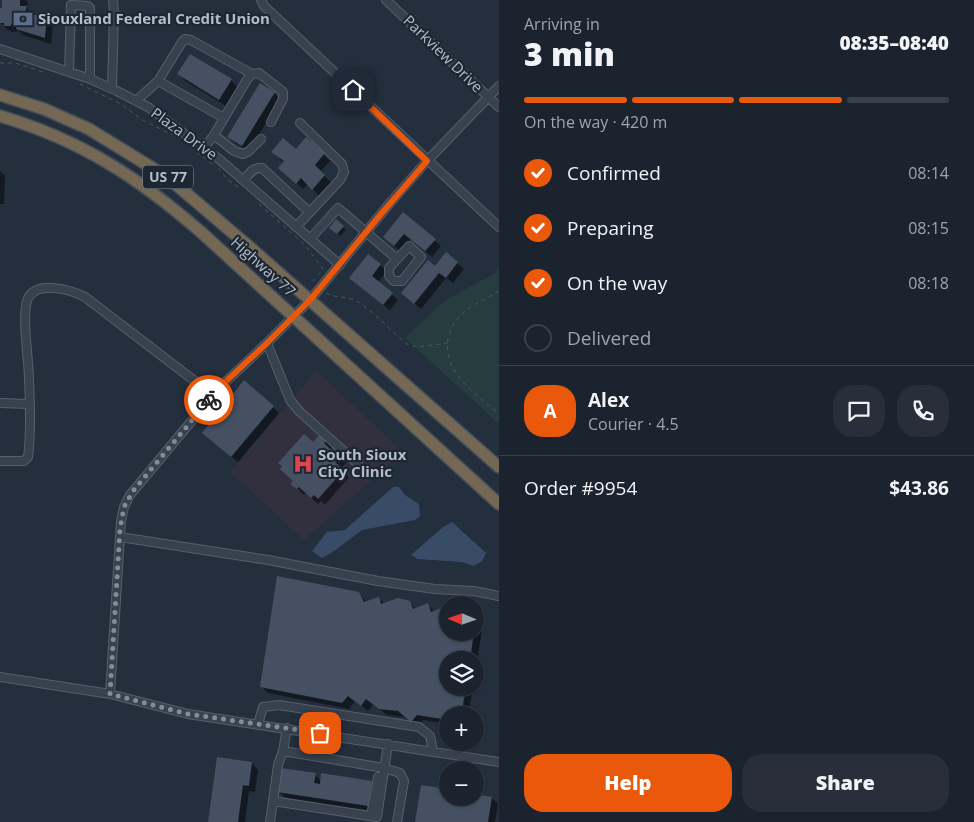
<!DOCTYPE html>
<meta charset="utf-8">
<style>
:root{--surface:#1b232e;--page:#282f3a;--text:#f1f3f6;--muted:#a0a4aa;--line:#39404a;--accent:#ea580c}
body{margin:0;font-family:"Open Sans",sans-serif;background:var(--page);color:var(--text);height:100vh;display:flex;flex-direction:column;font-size:19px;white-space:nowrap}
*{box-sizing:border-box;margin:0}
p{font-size:16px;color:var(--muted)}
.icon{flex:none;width:28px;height:28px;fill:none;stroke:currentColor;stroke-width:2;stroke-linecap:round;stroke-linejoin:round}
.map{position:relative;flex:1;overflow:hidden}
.side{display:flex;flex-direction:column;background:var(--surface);width:475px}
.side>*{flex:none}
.needle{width:32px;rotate:272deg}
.tools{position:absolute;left:439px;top:596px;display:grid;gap:10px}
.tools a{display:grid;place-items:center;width:45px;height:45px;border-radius:50%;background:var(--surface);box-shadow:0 1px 4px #0004,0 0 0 1px var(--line);font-size:25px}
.pin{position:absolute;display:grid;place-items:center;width:42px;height:42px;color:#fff;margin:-21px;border-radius:10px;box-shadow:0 2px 8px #0006}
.courier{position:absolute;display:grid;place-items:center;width:50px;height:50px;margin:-25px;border:4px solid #ea580c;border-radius:50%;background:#fff;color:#222;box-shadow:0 1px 6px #0007}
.summary em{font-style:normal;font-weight:800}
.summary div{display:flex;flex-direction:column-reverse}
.summary{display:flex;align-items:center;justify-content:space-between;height:85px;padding:0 25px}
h1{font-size:32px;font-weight:800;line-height:38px}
.bar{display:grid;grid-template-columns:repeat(4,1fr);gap:8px 5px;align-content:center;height:60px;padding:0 25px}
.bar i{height:6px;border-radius:4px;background:var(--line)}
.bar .on{background:var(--accent)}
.bar p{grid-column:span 4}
.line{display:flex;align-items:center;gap:12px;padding:0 25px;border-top:1px solid var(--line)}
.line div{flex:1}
.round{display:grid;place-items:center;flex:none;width:52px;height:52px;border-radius:20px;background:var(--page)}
ol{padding:0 25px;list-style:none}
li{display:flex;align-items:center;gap:15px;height:55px}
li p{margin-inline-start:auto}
li .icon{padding:5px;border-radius:50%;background:var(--accent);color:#fff;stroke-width:4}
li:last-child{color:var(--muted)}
li i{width:28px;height:28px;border:2px solid var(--line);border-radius:50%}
.action{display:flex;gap:10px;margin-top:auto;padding:10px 25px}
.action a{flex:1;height:58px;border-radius:20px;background:var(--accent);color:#fff;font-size:20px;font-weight:800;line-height:58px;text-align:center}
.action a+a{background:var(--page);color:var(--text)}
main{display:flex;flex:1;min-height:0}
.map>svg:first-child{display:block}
</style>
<main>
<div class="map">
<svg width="499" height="822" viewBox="0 0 499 822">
<rect width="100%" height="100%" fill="#242f3e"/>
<path fill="#32303f" d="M316 371 403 452 304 540 230 472Z"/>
<path fill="#263c3f" d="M499 266V424L405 338 443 302 495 273Z"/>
<path fill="#394c67" d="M393 487H399L405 495 419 504 420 516 415 520 362 530 334 551 322 558 312 551 327 532 345 530Z
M452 522 486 553 482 561 474 566 462 562 418 559 411 555 442 528Z"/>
<path fill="#0007" d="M3 0H26L29 5H26V8L32 14V16L46 15 53 22 51 44 23 35 17 29V32H12L7 29 1 23Z
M190 55 231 80 238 87 226 106 185 81 179 74Z
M274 93 280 100 249 151 235 143 229 137Z
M306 139 330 161 320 172 331 182 319 196 308 184 303 189 286 174 285 163 272 152 296 151Z
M0 171 5 176 4 204H0Z
M403 214 441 246 432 257 411 239 401 252 391 243Z
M336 221 346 230 340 236 331 228Z
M446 254 464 269 453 283 446 278 421 309 402 293 435 268Z
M380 265 387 271 378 282 398 300 390 310 357 284Z
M273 407 279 413 238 462 210 439Z
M320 436 332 447 329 450 333 454 336 451 347 462 340 469 349 477 325 505 321 501 318 504 306 493 304 495 292 483 313 444Z
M359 593 367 603 378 598 384 604 409 602 416 609 428 605 435 612 448 632H475V611L484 618 475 673V660H448V688H473L468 715H448V724L423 720 418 728 405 717 387 715 373 704 368 711 355 701 349 709 268 693 261 686Z
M252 763 258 770 255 792 249 791 245 822H209Z
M315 774 321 781 372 782 378 789 374 812 285 798 279 791Z
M475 795 492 798 498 804 495 822H416L448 798H475Z"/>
<path fill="#455162" d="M2 0H20V6H26V12H30V15H41L42 12 47 14 45 38 16 29V24H11V26H4V23H0V8H2Z
M190 54 232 79 219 100 177 74Z
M260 83 275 92 242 146 227 137Z
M306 137 325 153 315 165 325 175 312 190 301 178 296 184 278 168 284 161 271 152 283 138 296 149Z
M403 212 436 239 425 251 404 234 394 246 383 237Z
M336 219 344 226 337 234 329 228Z
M446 252 458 262 446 278 439 273 414 304 401 293 428 260 435 266Z
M368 254 381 264 372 276 393 293 383 305 349 278Z
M244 380 274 406 231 457 202 433Z
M304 434 313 442 320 434 327 440 324 443 333 452 335 449 341 455 335 462 344 470 318 499 314 495 311 498 299 487 297 489 290 484 293 481 280 469 282 466 278 463Z
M277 576 359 592 364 602 379 597 381 604 398 598 410 601 413 609 428 603 431 612 448 605V632H474L470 660H448V688H466L461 715H448V720L417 715 411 722 398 711 379 709 366 699 361 706 348 696 342 703 260 687Z
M217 757 252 762 249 786 243 785 238 822H208Z
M281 768 316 773 314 783 320 784 321 773 372 781 368 806 277 792Z
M421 785 448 789V798H475V794L492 797 488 822H415Z"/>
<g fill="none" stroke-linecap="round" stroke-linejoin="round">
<defs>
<path id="minor" d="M261 0 264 6 499 227
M386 0 499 107
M0 49 90 79 117 91 148 107 219 159 340 265
M69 72 71 5 88 6 90 8V79
M158 81 224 118
M112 88 114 12 113 0
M136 101 158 81 182 42 185 39 191 40 252 74
M214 135 234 151 243 154 249 151 261 139
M204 148 214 135 248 78 252 74 259 73 283 92V99L271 122
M244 181C248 174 253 167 262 168L309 212
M296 227 340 180 344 172 342 164 300 123
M310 239 338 208 397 259
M409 246 421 257 402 281H394L389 276V268Z
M267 343 290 400 299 411 358 464
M0 403 29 404
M0 461H24L28 457C31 436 30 401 29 379 29 361 21 313 28 298 38 280 71 290 85 297L213 395
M120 537 268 560 378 581 435 589 474 591 499 596
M0 677 110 694 188 714 499 762
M110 694 121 521 124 507 130 495 219 388 267 343 310 300 390 203 427 161 499 86
M258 724 263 707 279 705 419 727 430 736 433 751
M287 728 283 751 278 765 273 801 377 817 388 744
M320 733 324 712
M283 751 384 768 400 773 404 781 397 822
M371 816 378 777
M270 822 273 801"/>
<path id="highway" d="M0 95 44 109 89 129 167 177 253 250 499 467
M0 116C81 140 139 178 202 233L499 504"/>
</defs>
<use href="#minor" stroke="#565f6c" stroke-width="10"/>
<use href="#highway" stroke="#434c59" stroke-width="14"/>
<path stroke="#44595c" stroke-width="1" stroke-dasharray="4 4" stroke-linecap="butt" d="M0 63H15L43 72
M80 84 121 104 144 121 173 135
M190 147 215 166
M218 168 228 180 241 189
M259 204 305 245 323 269 313 281 316 283
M499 291C488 298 473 304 463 313 455 320 450 329 448 339 443 374 476 393 499 414
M326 293C335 299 349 295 360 303 377 315 392 332 408 345L418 347 448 343"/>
<use href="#minor" stroke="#38414e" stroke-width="8"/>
<use href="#highway" stroke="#746855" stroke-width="11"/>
</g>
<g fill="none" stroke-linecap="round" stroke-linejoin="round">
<path stroke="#828b98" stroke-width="5" stroke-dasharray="0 9" d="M209 400 133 491 124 507 120 529 110 694 188 714 320 733"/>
<path stroke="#ea580c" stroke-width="6" d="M209 400 223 384 267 343 310 300 381 214 427 161 353 90"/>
</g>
<defs>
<symbol id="bank-bare" viewBox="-9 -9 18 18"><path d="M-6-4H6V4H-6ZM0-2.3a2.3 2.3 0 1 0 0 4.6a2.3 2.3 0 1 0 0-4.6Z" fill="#5c6f8a" stroke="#1d2633" stroke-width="2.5" paint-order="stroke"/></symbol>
<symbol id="hospital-bare" viewBox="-9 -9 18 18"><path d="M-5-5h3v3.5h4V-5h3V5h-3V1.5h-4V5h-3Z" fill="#e0444e" stroke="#1d2633" stroke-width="2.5" paint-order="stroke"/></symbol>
</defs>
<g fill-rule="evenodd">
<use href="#bank-bare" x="9" y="5" width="28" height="28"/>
<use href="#hospital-bare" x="289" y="450" width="28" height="28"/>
</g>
<g text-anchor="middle" stroke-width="4.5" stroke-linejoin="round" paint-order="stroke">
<rect fill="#1d2633" stroke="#878f9c" stroke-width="1" x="143" y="165.5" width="50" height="23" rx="4"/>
<g font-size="14" font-weight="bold" fill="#b4bcc9">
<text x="168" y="182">US 77</text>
</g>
<g font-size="15" font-weight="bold" fill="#b4bcc9" stroke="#1d2633" text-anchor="start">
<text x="38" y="24">Siouxland Federal Credit Union</text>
<text x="318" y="460">South Sioux<tspan x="318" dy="17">City Clinic</tspan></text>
</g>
<g font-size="15" fill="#b4bcc9" stroke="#1d2633">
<text transform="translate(443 54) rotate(44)" y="5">Parkview Drive</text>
<text transform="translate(184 134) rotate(36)" y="5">Plaza Drive</text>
<text transform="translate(263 267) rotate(42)" y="5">Highway 77</text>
</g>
</g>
</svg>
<div class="tools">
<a><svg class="needle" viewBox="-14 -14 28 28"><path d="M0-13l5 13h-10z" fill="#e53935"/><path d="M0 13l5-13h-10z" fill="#a0a4aa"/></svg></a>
<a><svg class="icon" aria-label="layers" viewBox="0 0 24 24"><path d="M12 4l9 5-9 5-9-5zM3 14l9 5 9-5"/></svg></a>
<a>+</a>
<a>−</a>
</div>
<div class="pin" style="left:320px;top:733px;background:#ea580c"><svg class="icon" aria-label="bag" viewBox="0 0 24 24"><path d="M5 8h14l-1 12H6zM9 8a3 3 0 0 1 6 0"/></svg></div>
<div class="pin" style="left:353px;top:90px;background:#1f2937"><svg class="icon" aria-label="home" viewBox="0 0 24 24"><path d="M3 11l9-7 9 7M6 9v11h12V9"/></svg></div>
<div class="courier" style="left:209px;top:400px"><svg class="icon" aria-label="bike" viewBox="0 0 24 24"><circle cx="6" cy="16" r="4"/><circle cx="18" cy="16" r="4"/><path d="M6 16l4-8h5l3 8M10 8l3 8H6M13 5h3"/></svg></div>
</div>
<section class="side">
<div class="summary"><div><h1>3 min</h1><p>Arriving in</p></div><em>08:35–08:40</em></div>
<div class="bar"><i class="on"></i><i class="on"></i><i class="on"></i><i></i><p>On the way · 420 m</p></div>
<ol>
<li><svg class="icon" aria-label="check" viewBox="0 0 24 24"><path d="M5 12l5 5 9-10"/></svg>Confirmed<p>08:14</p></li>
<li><svg class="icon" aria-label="check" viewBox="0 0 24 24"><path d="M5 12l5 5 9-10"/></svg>Preparing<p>08:15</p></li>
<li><svg class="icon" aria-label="check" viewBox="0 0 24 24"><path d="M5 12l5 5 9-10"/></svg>On the way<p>08:18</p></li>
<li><i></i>Delivered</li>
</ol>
<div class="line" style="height:90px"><b class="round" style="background:var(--accent);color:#fff">A</b><div><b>Alex</b><p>Courier · 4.5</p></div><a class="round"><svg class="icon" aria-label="chat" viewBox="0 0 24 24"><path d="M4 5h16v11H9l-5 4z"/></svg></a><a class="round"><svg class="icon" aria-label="phone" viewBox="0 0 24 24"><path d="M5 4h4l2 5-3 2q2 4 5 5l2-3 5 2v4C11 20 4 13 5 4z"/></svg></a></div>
<div class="line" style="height:65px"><div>Order #9954</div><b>$43.86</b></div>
<div class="action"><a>Help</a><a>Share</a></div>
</section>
</main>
